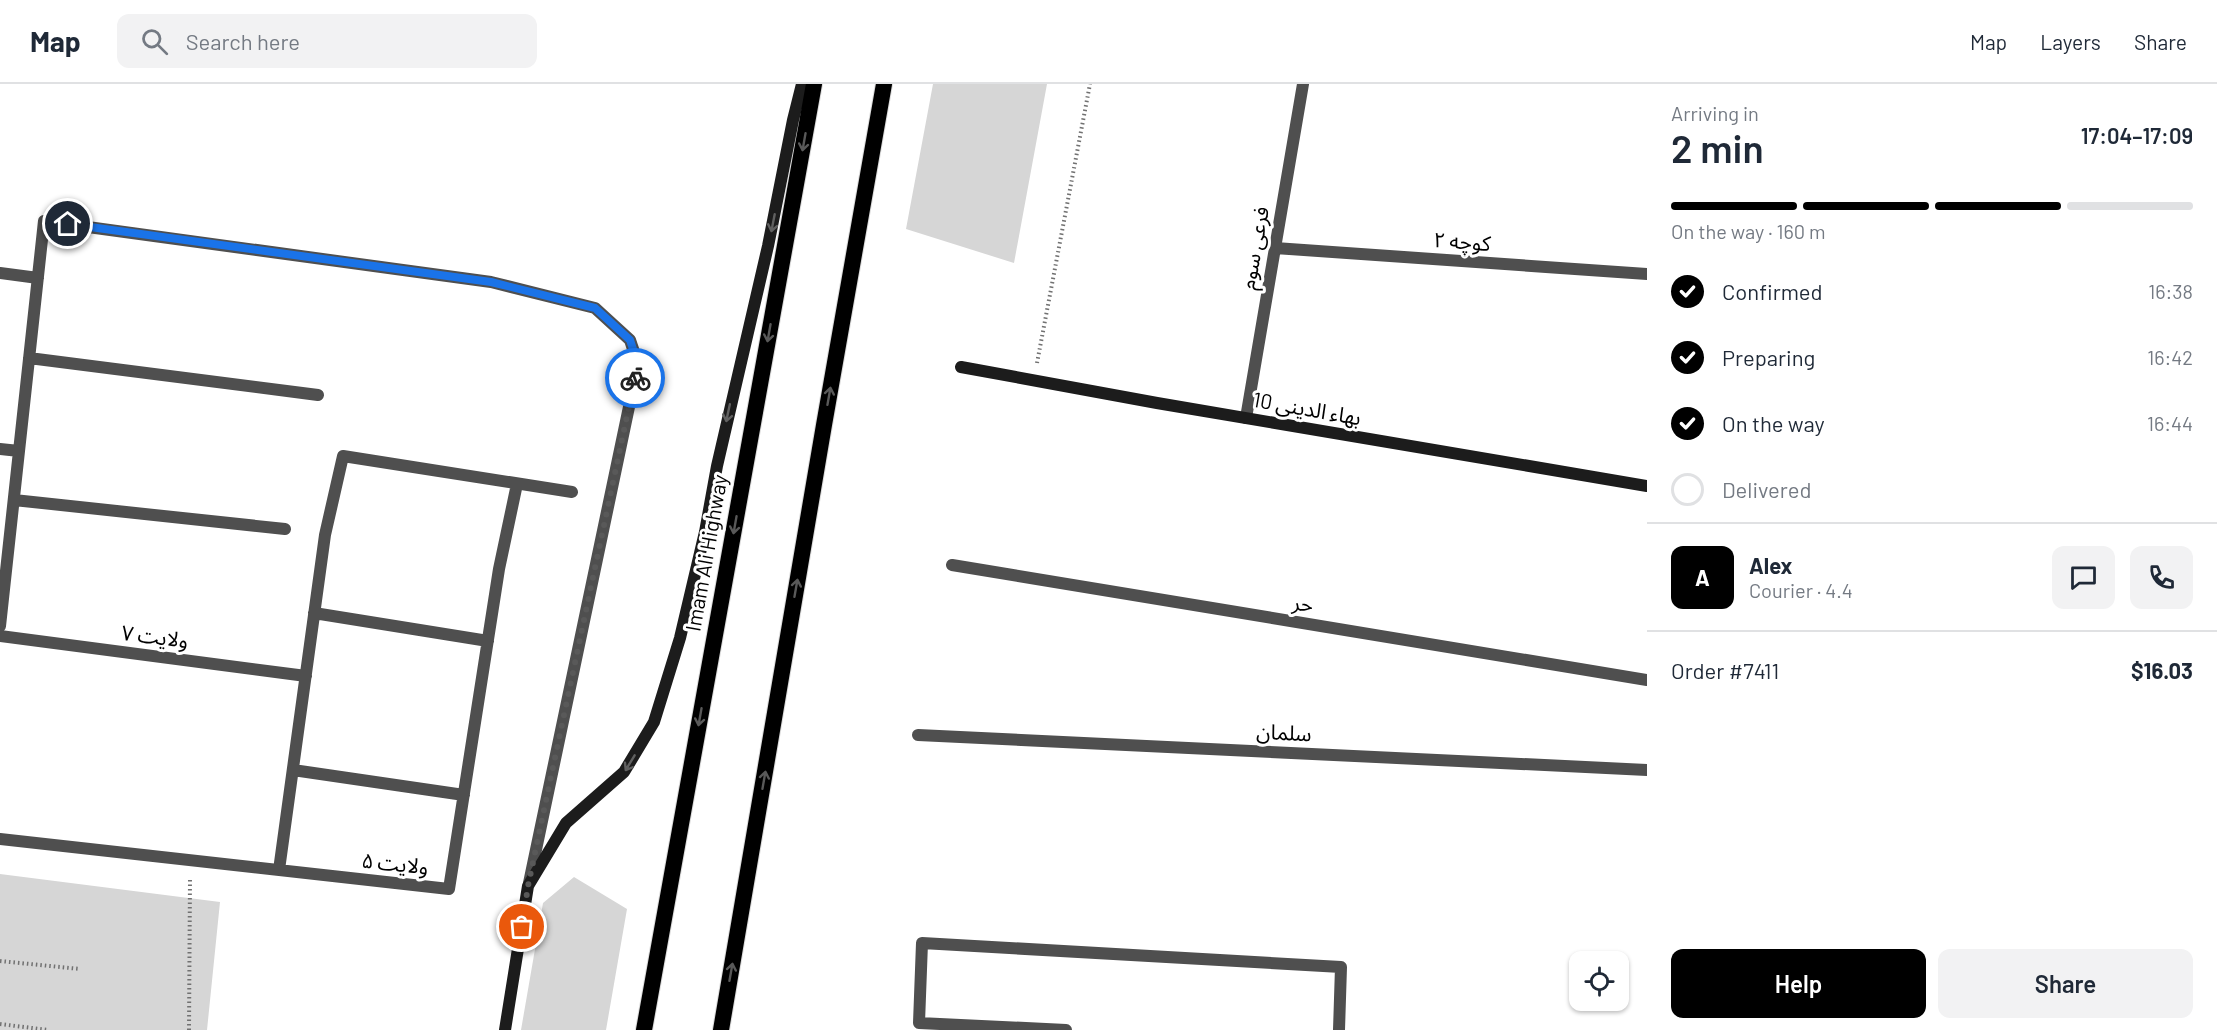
<!DOCTYPE html>
<meta charset="utf-8">
<style>
:root{--surface:#fff;--page:#f2f2f3;--text:#1f2937;--muted:#747a83;--line:#e0e1e3;--accent:#000}
body{margin:0;font-family:Barlow,"Noto Sans Arabic",sans-serif;background:var(--page);color:var(--text);height:100vh;display:flex;flex-direction:column;font-size:22px;white-space:nowrap}
*{box-sizing:border-box;margin:0}
p{font-size:20px;color:var(--muted)}
.icon{flex:none;width:33px;height:33px;fill:none;stroke:currentColor;stroke-width:2;stroke-linecap:round;stroke-linejoin:round}
.map{position:relative;flex:1;overflow:hidden}
.side{display:flex;flex-direction:column;background:var(--surface);width:570px}
.side>*{flex:none}
.tools{position:absolute;left:1569px;top:867px;display:grid;gap:12px}
.tools a{display:grid;place-items:center;width:60px;height:60px;border-radius:12px;background:var(--surface);box-shadow:0 2px 4px #0004;font-size:30px}
.pin{position:absolute;display:grid;place-items:center;width:51px;height:51px;color:#fff;margin:-26px;border:3px solid #fff;border-radius:50%;box-shadow:0 2px 6px #0007}
.courier{position:absolute;display:grid;place-items:center;width:60px;height:60px;margin:-30px;border:4px solid #1a73e8;border-radius:50%;background:#fff;color:#222;box-shadow:0 2px 8px #0007}
.head em{font-style:normal;font-weight:600}
.head div{display:flex;flex-direction:column-reverse}
.head{display:flex;align-items:center;justify-content:space-between;height:102px;padding:0 24px}
h1{font-size:39px;font-weight:600;line-height:45px}
.bar{display:grid;grid-template-columns:repeat(4,1fr);gap:9px 6px;align-content:center;height:72px;padding:0 24px}
.bar i{height:8px;border-radius:4px;background:var(--line)}
.bar .current{background:var(--accent)}
.bar p{grid-column:span 4}
.line{display:flex;align-items:center;gap:15px;padding:0 24px;border-top:2px solid var(--line)}
.line div{flex:1}
.round{display:grid;place-items:center;flex:none;width:63px;height:63px;border-radius:12px;background:var(--page)}
ol{padding:0 24px;list-style:none}
li{display:flex;align-items:center;gap:18px;height:66px}
li p{margin-inline-start:auto}
li .icon{padding:6px;border-radius:50%;background:var(--accent);color:#fff;stroke-width:4}
li:last-child{color:var(--muted)}
li i{width:33px;height:33px;border:3px solid var(--line);border-radius:50%}
.cta{display:flex;gap:12px;margin-top:auto;padding:12px 24px}
.cta a{flex:1;height:69px;border-radius:12px;background:var(--accent);color:#fff;font-size:24px;font-weight:600;line-height:69px;text-align:center}
.cta a+a{background:var(--page);color:var(--text)}
header{display:flex;align-items:center;gap:36px;box-sizing:border-box;height:84px;padding:0 30px;background:var(--surface);border-bottom:2px solid var(--line)}
header strong{font-size:28px}
nav{display:flex;gap:33px;margin-inline-start:auto;font-size:21px}
.search{width:420px;height:54px;background:var(--page);display:flex;align-items:center;gap:15px;box-sizing:border-box;padding:0 21px;border-radius:12px;color:var(--muted);font-size:22px}
main{display:flex;flex:1;min-height:0}
.map>svg:first-child{display:block}
</style>
<header>
<strong>Map</strong>
<div class="search"><svg class="icon" aria-label="search" viewBox="0 0 24 24"><circle cx="10" cy="10" r="6"/><path d="M15 15l6 6"/></svg>Search here</div>
<nav><a>Map</a><a>Layers</a><a>Share</a></nav>
</header>
<main>
<div class="map">
<svg width="1647" height="946" viewBox="0 0 1647 946">
<rect width="100%" height="100%" fill="#fff"/>
<path fill="#d6d6d6" d="M933 0H1047L1014 179 906 145Z
M0 790 220 818 207 946H0Z
M574 793 627 825 606 946H521L543 819Z"/>
<g fill="none" stroke-linecap="round" stroke-linejoin="round">
<defs>
<path id="trunk" d="M644 946 814 0
M721 946 824 341 884 0"/>
</defs>
<use href="#trunk" stroke="#dbdbdb" stroke-width="18"/>
<path stroke="#717171" stroke-width="4" stroke-dasharray="1.5 3" stroke-linecap="butt" d="M1037 279 1090 0
M0 877 80 885
M0 940 48 946
M189 946 190 794"/>
<path stroke="#4f4f4f" stroke-width="12" d="M1066 946 919 939 922 859 1341 883 1339 946"/>
<path stroke="#4f4f4f" stroke-width="12" d="M1275 164 1647 190
M0 189 38 194
M29 274 318 311
M1246 334 1303 0
M0 365 19 367
M14 416 285 445
M952 481 1647 596
M314 529 488 557
M0 542 44 137 491 198 595 224 630 256 638 280 529 799
M0 552 306 592
M918 651 1647 686
M293 686 464 711
M0 755 449 805 499 485 517 400
M279 786 325 451 343 372 572 408"/>
<path stroke="#1c1c1c" stroke-width="12" d="M961 283 1157 319 1647 402
M505 946 528 802 566 739 624 688 654 638 680 554 705 448 717 382 768 162 793 36 802 0"/>
<use href="#trunk" stroke="#000" stroke-width="16"/>
</g>
<defs><path id="oneway-shaft" d="M-6 0H5M1.5-3L5.5 0L1.5 3" fill="none" stroke-width="1.6" stroke-linecap="round" stroke-linejoin="round" transform="scale(1.5)"/></defs>
<g stroke="#595959">
<use href="#oneway-shaft" transform="translate(804 58) rotate(100)"/>
<use href="#oneway-shaft" transform="translate(769 249) rotate(100)"/>
<use href="#oneway-shaft" transform="translate(829 312) rotate(-80)"/>
<use href="#oneway-shaft" transform="translate(735 441) rotate(100)"/>
<use href="#oneway-shaft" transform="translate(796 504) rotate(-80)"/>
<use href="#oneway-shaft" transform="translate(700 633) rotate(100)"/>
<use href="#oneway-shaft" transform="translate(764 696) rotate(-80)"/>
<use href="#oneway-shaft" transform="translate(731 888) rotate(-80)"/>
</g>
<g stroke="#606060">
<use href="#oneway-shaft" transform="translate(773 139) rotate(101)"/>
<use href="#oneway-shaft" transform="translate(728 329) rotate(102)"/>
<use href="#oneway-shaft" transform="translate(630 679) rotate(121)"/>
</g>
<g fill="none" stroke-linecap="round" stroke-linejoin="round">
<path stroke="#595959" stroke-width="6" stroke-dasharray="0 10.8" d="M522 843 528 802 635 294"/>
<path stroke="#1a73e8" stroke-width="8" d="M68 140 491 198 595 224 630 256 638 280 635 294"/>
</g>
<g text-anchor="middle" stroke-width="6" stroke-linejoin="round" paint-order="stroke">
<g font-size="21" fill="#000" stroke="#fff">
<text transform="translate(1462 158) rotate(4)" y="7">کوچه ۲</text>
<text transform="translate(1255 164) rotate(-80)" y="7">فرعی سوم</text>
<text transform="translate(1307 325) rotate(10)" y="7">بهاء الدینی 10</text>
<text transform="translate(707 469) rotate(-80)" y="7">Imam Ali Highway</text>
<text transform="translate(1303 520) rotate(9)" y="7">حر</text>
<text transform="translate(155 553) rotate(7)" y="7">ولایت ۷</text>
<text transform="translate(1284 649) rotate(3)" y="7">سلمان</text>
<text transform="translate(395 780) rotate(6)" y="7">ولایت ۵</text>
</g>
</g>
</svg>
<div class="tools">
<a><svg class="icon" aria-label="locate" viewBox="0 0 24 24"><circle cx="12" cy="12" r="6"/><path d="M12 2v4M12 18v4M2 12h4M18 12h4"/></svg></a>
</div>
<div class="pin" style="left:522px;top:843px;background:#ea580c"><svg class="icon" aria-label="bag" viewBox="0 0 24 24"><path d="M5 8h14l-1 12H6zM9 8a3 3 0 0 1 6 0"/></svg></div>
<div class="pin" style="left:68px;top:140px;background:#1f2937"><svg class="icon" aria-label="home" viewBox="0 0 24 24"><path d="M3 11l9-7 9 7M6 9v11h12V9"/></svg></div>
<div class="courier" style="left:635px;top:294px"><svg class="icon" aria-label="bike" viewBox="0 0 24 24"><circle cx="6" cy="16" r="4"/><circle cx="18" cy="16" r="4"/><path d="M6 16l4-8h5l3 8M10 8l3 8H6M13 5h3"/></svg></div>
</div>
<section class="side">
<div class="head"><div><h1>2 min</h1><p>Arriving in</p></div><em>17:04–17:09</em></div>
<div class="bar"><i class="current"></i><i class="current"></i><i class="current"></i><i></i><p>On the way · 160 m</p></div>
<ol>
<li><svg class="icon" aria-label="check" viewBox="0 0 24 24"><path d="M5 12l5 5 9-10"/></svg>Confirmed<p>16:38</p></li>
<li><svg class="icon" aria-label="check" viewBox="0 0 24 24"><path d="M5 12l5 5 9-10"/></svg>Preparing<p>16:42</p></li>
<li><svg class="icon" aria-label="check" viewBox="0 0 24 24"><path d="M5 12l5 5 9-10"/></svg>On the way<p>16:44</p></li>
<li><i></i>Delivered</li>
</ol>
<div class="line" style="height:108px"><b class="round" style="background:var(--accent);color:#fff">A</b><div><b>Alex</b><p>Courier · 4.4</p></div><a class="round"><svg class="icon" aria-label="chat" viewBox="0 0 24 24"><path d="M4 5h16v11H9l-5 4z"/></svg></a><a class="round"><svg class="icon" aria-label="phone" viewBox="0 0 24 24"><path d="M5 4h4l2 5-3 2q2 4 5 5l2-3 5 2v4C11 20 4 13 5 4z"/></svg></a></div>
<div class="line" style="height:78px"><div>Order #7411</div><b>$16.03</b></div>
<div class="cta"><a>Help</a><a>Share</a></div>
</section>
</main>
